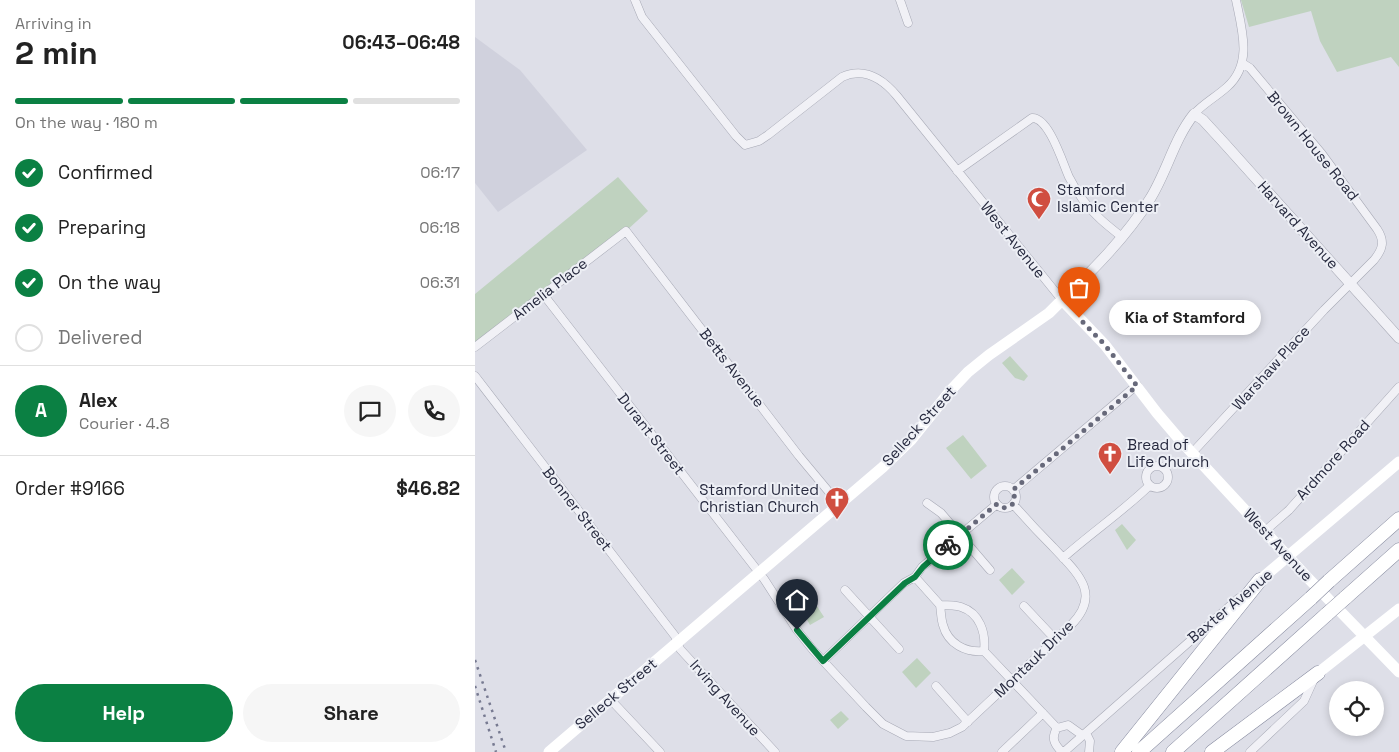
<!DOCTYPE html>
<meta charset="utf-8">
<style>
:root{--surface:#fff;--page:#f6f6f6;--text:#222;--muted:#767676;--line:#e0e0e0;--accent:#0b8043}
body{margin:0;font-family:"Space Grotesk",sans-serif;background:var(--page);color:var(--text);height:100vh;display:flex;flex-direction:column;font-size:19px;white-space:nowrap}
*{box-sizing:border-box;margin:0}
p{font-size:16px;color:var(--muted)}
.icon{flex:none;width:28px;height:28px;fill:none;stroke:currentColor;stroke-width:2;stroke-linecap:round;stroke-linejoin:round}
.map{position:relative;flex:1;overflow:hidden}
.side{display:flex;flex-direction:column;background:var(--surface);width:475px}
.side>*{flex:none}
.tools{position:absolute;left:854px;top:681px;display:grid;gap:10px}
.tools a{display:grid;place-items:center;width:55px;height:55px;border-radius:50%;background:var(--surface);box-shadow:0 2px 8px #0003;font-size:25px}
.pin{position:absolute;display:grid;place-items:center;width:42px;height:42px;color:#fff;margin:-51px -21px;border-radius:50% 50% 50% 0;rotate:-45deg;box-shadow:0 0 5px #0007}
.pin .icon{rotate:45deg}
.courier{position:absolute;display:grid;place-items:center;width:50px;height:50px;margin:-25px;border:4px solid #0b8043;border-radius:50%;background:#fff;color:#222;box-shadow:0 1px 6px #0007}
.bubble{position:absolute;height:35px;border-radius:18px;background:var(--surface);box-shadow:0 2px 8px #0003;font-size:16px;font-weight:700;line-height:35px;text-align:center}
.head em{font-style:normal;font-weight:700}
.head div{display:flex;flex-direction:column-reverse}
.head{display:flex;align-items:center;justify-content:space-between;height:85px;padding:0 15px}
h1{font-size:32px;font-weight:700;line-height:38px}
.bar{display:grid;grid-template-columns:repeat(4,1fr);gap:8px 5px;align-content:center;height:60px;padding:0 15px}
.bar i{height:6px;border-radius:4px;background:var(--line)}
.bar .active{background:var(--accent)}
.bar p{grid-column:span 4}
.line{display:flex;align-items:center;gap:12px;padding:0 15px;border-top:1px solid var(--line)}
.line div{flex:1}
.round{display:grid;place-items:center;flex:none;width:52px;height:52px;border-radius:26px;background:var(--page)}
ol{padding:0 15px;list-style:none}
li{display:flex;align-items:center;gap:15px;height:55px}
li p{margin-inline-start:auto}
li .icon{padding:5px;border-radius:50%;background:var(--accent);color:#fff;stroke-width:4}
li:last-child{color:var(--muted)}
li i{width:28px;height:28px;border:2px solid var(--line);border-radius:50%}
.button{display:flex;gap:10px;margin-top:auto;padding:10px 15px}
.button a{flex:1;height:58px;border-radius:30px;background:var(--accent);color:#fff;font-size:20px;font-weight:700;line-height:58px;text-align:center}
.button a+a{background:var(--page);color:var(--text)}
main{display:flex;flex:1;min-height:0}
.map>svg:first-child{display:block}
</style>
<main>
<section class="side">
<div class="head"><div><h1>2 min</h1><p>Arriving in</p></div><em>06:43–06:48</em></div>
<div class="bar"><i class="active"></i><i class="active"></i><i class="active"></i><i></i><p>On the way · 180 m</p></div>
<ol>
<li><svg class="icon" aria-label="check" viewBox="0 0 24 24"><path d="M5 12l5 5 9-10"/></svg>Confirmed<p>06:17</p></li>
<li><svg class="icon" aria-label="check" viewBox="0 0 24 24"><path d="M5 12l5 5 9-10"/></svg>Preparing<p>06:18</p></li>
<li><svg class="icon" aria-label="check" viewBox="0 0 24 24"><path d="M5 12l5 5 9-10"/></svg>On the way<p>06:31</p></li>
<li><i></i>Delivered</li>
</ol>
<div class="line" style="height:90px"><b class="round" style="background:var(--accent);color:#fff">A</b><div><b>Alex</b><p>Courier · 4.8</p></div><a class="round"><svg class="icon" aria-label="chat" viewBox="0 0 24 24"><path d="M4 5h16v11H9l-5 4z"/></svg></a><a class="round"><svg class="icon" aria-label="phone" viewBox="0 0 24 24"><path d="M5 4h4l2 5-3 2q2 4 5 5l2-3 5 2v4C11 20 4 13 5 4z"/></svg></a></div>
<div class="line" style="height:65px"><div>Order #9166</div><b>$46.82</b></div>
<div class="button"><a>Help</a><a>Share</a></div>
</section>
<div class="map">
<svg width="924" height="752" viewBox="0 0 924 752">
<rect width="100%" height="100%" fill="#dedfe8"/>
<path fill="#d0d1dd" d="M0 37 45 70 112 150 23 212 0 183Z"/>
<path fill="#bfd2bf" d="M766 0H924V67L916 57 862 72 845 41 836 11 774 27Z
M143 177 173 211 151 231 0 347V294Z
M535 356 553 376 549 381 540 378 527 363Z
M488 435 512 466 496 479 471 448Z
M647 524 661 540 652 550 640 530Z
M537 568 550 582 537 595 524 580Z
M340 603 349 617 335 625 327 611Z
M442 658 456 673 441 688 427 672Z
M366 711 374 719 363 729 355 720Z"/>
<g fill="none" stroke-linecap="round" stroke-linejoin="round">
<defs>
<path id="minor" d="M160 0 167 17 261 136 270 145 284 141 293 135 367 77C389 67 407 78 422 96L587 300
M425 0 433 23
M719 114C729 103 741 97 752 87 778 64 767 30 761 0
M482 171 557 118C574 117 588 164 594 177 598 185 603 193 608 200 619 215 633 226 647 237
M68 294 289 579 322 630 338 650 391 707 408 724 431 736 458 737 475 733 487 727 596 625C628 593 601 572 578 547 564 533 551 519 538 504
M0 347 151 231 324 456 364 504
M0 376 200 636 205 649 300 752
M717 453 849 310 899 260C908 249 910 241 902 229L847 154 775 68 767 63
M671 477a11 11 0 1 1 22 0a11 11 0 1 1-22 0Z
M519 497a11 11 0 1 1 22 0a11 11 0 1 1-22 0Z
M538 490 662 385
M452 503 466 513 515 570
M790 531 814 510 924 387
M588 558C616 533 647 512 674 486
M440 577 465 605
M370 590 424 649
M465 605C472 605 480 605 486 607 505 613 511 633 509 651
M465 605C466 611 466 619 468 625 473 644 491 653 509 651
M549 606 580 639
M509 651 582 728
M348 661 429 583 440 577 447 567 522 504
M461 686 493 722
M135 699 185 752
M611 733 615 741 614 752
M527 752 568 713
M587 752C579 744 576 738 582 728L593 725 607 735
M589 752 764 598
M775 752 829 701 839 679"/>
<path id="tertiary" d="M587 300C619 269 651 237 675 199 692 172 699 139 719 114L728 120 750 144 924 338"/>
<path id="motorway" d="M854 581 924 519
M870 598 924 550
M647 752 785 580
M664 752 836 598
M698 752 852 614
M737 752 843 673"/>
</defs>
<use href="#minor" stroke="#a7a9b5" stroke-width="9"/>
<use href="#tertiary" stroke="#a7a9b5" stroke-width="11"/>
<use href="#motorway" stroke="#85899e" stroke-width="15"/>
<use href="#minor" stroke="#f1f1f6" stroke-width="8"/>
<use href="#tertiary" stroke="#f1f1f6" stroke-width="10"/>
<path stroke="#fff" stroke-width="11" d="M785 580 924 462
M843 673 924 609
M74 752 408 467 436 440 476 390 493 372 514 355 574 313 587 300 630 345 682 413 705 440 830 575 924 672"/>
<use href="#motorway" stroke="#fff" stroke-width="14"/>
<path stroke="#777a91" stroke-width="2.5" stroke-dasharray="2.5 5" stroke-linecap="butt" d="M0 660 31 752
M0 686 21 752"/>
<defs>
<path id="motorway-bridge" d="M836 598 854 581
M852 614 870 598"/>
</defs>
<use href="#motorway-bridge" stroke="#85899e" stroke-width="15" stroke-linecap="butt"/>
<use href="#motorway-bridge" stroke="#fff" stroke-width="14"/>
</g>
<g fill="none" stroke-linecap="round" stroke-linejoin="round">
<path stroke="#67697a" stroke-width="5" stroke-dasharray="0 9" d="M473 545 522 504 530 508 538 504 540 500 538 490 662 386 630 345 604 318"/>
<path stroke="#0b8043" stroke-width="6" d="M322 630 348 661 430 583 440 577 448 567 473 545"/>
</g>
<defs>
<symbol id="mosque-pin" viewBox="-11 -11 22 30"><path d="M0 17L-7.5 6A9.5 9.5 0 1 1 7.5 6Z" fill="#d04e40" stroke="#edeff5"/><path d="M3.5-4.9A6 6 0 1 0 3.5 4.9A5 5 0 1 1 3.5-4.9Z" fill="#fff"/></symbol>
<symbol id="church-pin" viewBox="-11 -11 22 30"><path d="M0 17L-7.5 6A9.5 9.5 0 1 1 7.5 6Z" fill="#d04e40" stroke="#edeff5"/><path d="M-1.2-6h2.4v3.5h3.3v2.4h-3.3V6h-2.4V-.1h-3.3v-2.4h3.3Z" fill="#fff"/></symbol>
</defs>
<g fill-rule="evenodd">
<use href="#mosque-pin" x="550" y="185" width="28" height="38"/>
<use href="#church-pin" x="621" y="440" width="28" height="38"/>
<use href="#church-pin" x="348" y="485" width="28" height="38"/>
</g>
<g text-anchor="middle" stroke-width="4" stroke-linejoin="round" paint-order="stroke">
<g font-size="15" fill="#272a3f" stroke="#edeff5">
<text transform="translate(838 146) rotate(51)" y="5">Brown House Road</text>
<text transform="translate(823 225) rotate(48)" y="5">Harvard Avenue</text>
<text transform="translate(538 240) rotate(51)" y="5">West Avenue</text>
<text transform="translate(75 289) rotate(-38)" y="5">Amelia Place</text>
<text transform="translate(257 368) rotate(52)" y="5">Betts Avenue</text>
<text transform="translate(796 368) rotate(-48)" y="5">Warshaw Place</text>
<text transform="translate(444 426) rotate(-48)" y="5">Selleck Street</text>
<text transform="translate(176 434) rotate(52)" y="5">Durant Street</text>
<text transform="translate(858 460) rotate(-48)" y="5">Ardmore Road</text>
<text transform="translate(102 509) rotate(52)" y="5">Bonner Street</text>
<text transform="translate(803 545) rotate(47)" y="5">West Avenue</text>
<text transform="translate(755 606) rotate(-40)" y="5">Baxter Avenue</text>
<text transform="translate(559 659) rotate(-44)" y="5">Montauk Drive</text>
<text transform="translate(141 694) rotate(-40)" y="5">Selleck Street</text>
<text transform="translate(250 698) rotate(48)" y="5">Irving Avenue</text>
</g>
<g font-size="15" fill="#272a3f" stroke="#edeff5" text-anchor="start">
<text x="582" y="195">Stamford<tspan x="582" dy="17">Islamic Center</tspan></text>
<text x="652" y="450">Bread of<tspan x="652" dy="17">Life Church</tspan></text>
<text x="344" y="495" text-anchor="end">Stamford United<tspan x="344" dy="17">Christian Church</tspan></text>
</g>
</g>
</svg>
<div class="tools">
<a><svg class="icon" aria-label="locate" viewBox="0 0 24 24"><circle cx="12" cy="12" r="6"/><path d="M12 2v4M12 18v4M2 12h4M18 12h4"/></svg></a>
</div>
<div class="pin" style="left:604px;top:318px;background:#ea580c"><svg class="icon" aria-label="bag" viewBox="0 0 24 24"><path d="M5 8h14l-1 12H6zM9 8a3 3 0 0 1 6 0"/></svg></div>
<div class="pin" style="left:322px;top:630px;background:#1f2937"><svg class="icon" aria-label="home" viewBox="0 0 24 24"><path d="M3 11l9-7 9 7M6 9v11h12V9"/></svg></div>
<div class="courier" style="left:473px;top:545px"><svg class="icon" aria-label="bike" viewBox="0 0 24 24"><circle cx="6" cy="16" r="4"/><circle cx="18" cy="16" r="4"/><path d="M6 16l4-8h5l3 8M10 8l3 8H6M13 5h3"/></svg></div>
<div class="bubble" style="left:634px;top:300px;width:152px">Kia of Stamford</div>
</div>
</main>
